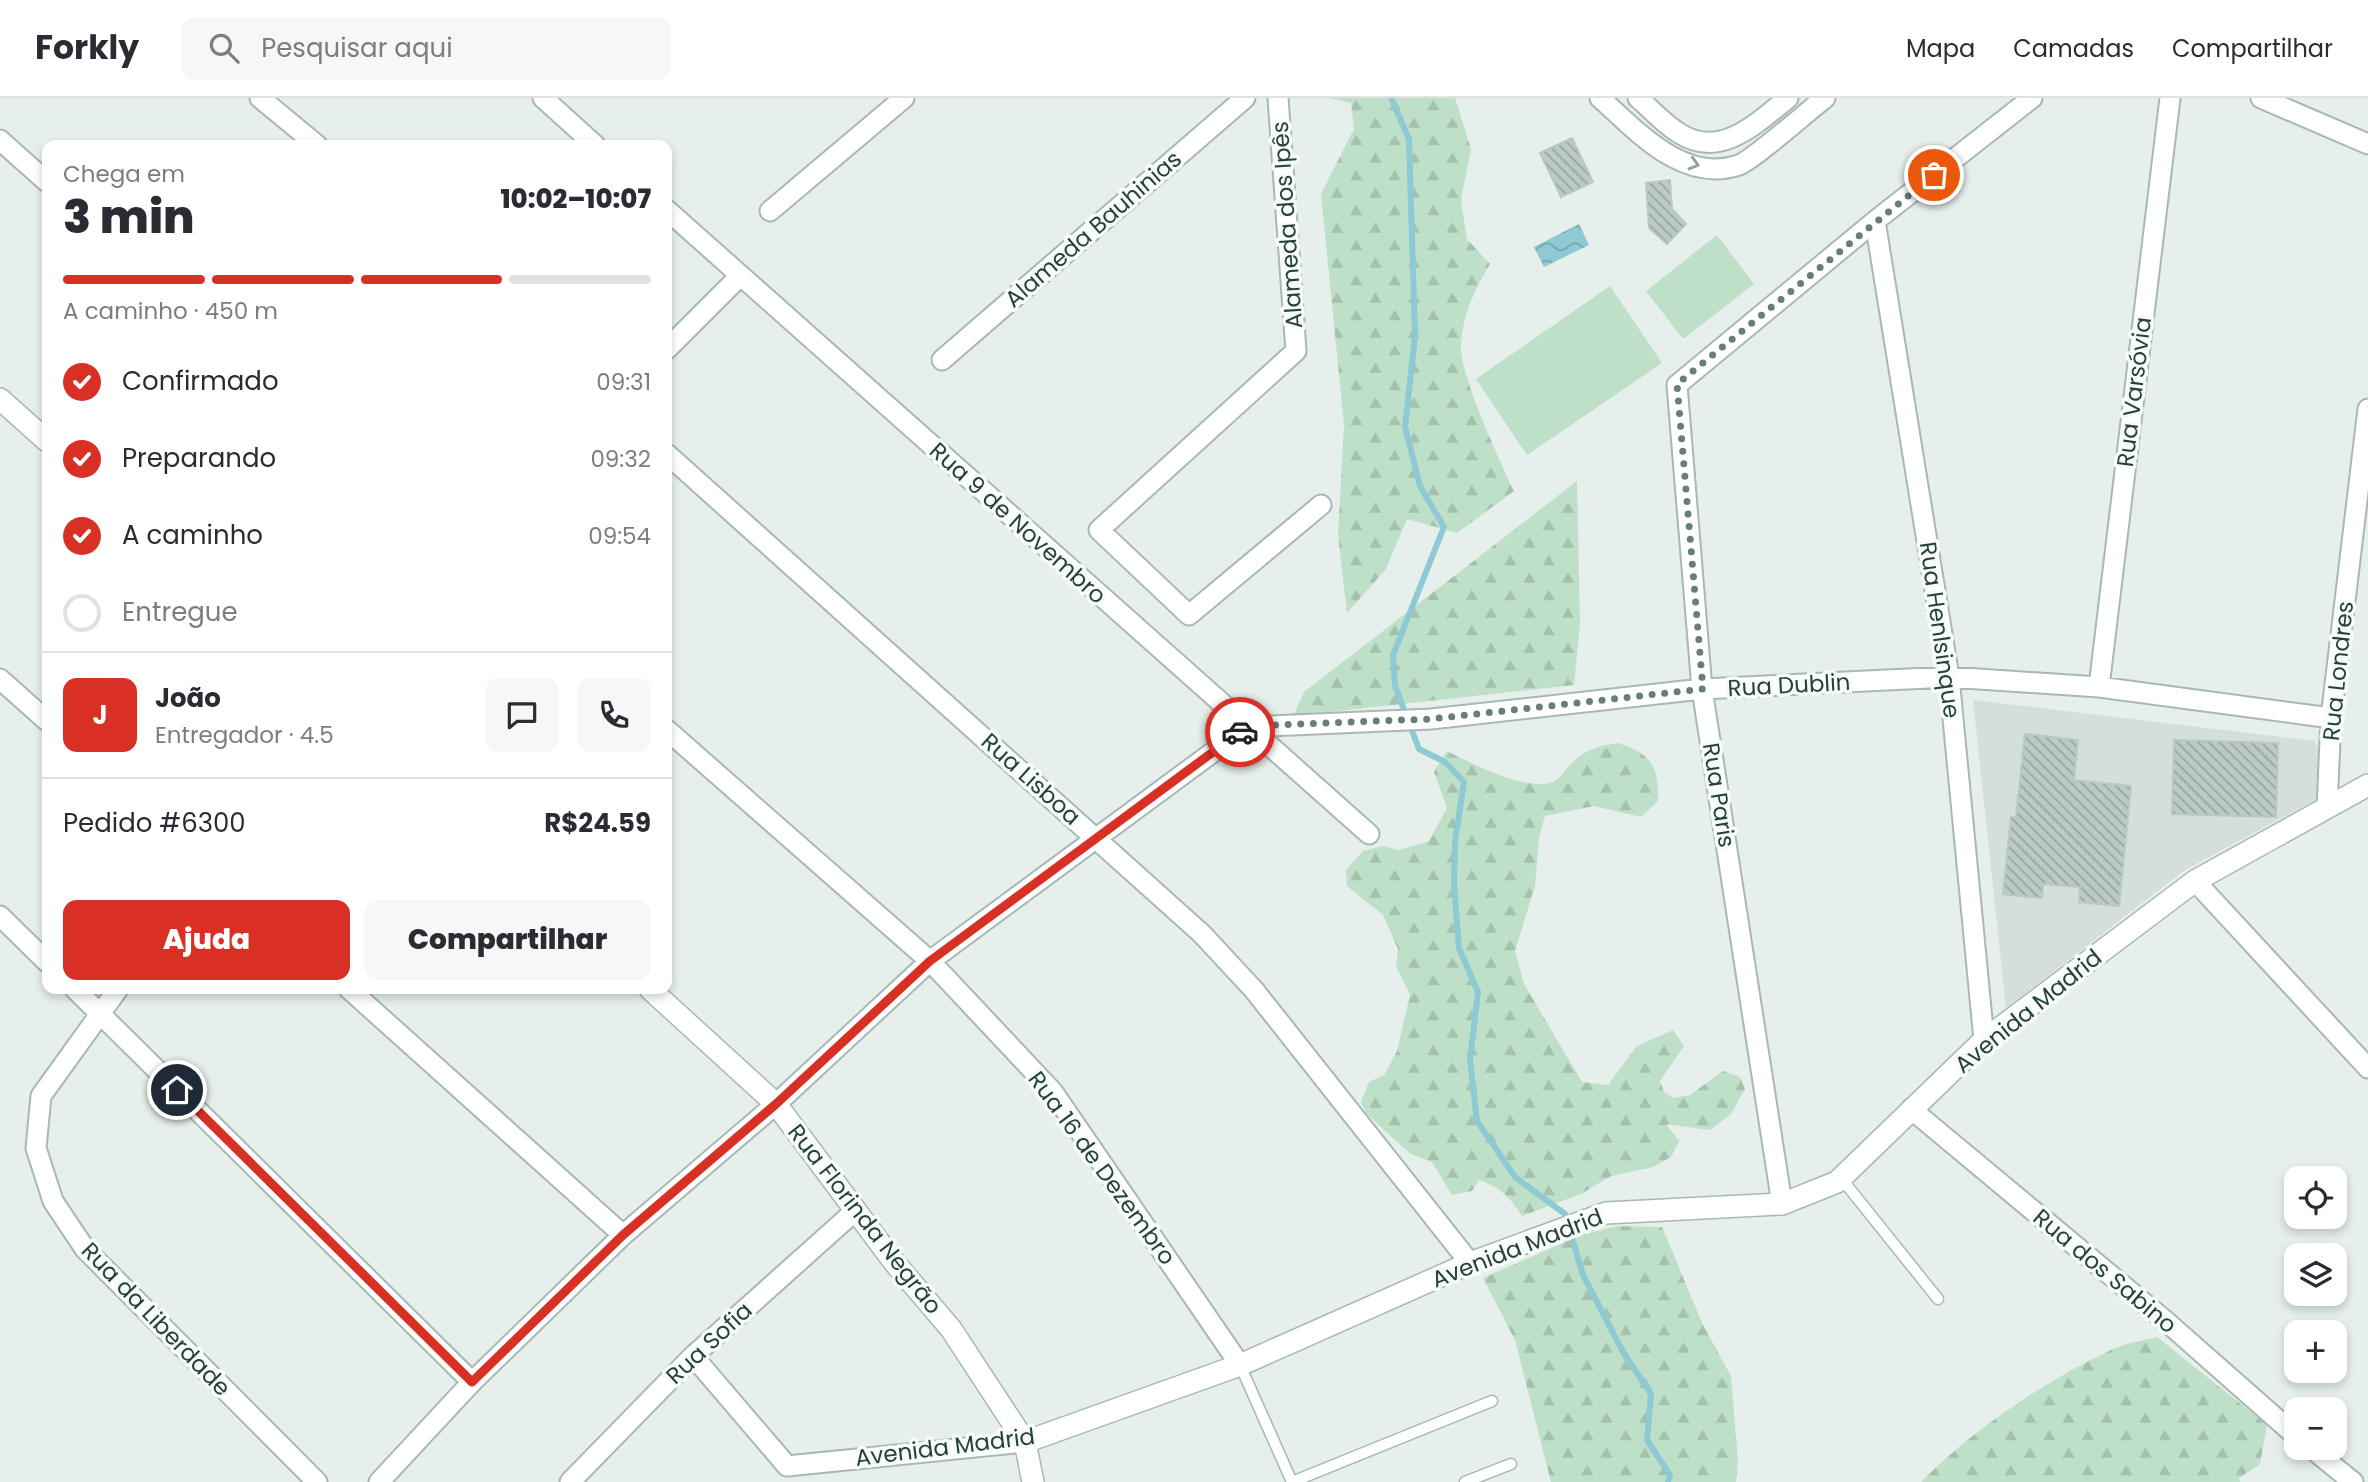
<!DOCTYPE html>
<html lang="pt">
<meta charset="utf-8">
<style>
:root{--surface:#fff;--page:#f7f7f7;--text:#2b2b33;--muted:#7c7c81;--line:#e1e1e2;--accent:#d93025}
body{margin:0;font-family:Poppins,sans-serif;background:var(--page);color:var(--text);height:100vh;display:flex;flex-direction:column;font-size:26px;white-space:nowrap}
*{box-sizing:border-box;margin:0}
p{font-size:23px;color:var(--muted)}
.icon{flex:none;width:38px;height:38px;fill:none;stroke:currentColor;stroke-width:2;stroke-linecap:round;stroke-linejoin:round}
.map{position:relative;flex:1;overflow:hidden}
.sheet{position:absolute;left:42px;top:42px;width:630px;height:854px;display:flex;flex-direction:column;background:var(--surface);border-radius:14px;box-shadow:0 4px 10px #0003}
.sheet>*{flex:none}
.tools{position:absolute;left:2284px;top:1068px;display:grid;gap:14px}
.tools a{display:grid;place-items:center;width:63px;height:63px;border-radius:14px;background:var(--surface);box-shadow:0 4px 10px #0003;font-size:35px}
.pin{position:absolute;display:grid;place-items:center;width:60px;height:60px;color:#fff;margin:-30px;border:4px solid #fff;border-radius:50%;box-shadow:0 2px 7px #0007}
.courier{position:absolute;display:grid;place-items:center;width:70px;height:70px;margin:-35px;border:5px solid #d93025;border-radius:50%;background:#fff;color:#222;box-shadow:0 2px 9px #0007}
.headline em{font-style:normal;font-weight:800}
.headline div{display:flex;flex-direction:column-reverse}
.headline{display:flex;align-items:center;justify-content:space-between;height:119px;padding:0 21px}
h1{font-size:46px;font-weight:800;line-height:52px}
.bar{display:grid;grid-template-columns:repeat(4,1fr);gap:10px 7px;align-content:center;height:84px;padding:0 21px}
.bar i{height:9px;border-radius:5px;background:var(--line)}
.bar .current{background:var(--accent)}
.bar p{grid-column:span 4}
.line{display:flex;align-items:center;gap:18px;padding:0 21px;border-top:2px solid var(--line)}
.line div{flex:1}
.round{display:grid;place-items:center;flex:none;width:74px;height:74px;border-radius:14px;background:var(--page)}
ol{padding:0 21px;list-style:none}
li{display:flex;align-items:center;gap:21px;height:77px}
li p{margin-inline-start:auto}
li .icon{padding:7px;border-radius:50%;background:var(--accent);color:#fff;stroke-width:4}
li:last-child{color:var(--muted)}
li i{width:38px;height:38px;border:4px solid var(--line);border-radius:50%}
.button{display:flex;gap:14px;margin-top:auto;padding:14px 21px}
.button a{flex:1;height:80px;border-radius:14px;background:var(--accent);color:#fff;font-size:28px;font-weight:800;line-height:80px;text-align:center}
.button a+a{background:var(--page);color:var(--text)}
header{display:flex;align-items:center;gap:42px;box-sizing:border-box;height:98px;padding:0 35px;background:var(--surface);border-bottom:2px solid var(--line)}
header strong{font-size:33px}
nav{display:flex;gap:38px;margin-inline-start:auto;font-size:24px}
.search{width:490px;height:63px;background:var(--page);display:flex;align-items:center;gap:18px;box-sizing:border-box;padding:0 24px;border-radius:14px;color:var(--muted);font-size:26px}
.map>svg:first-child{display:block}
</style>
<header>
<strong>Forkly</strong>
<div class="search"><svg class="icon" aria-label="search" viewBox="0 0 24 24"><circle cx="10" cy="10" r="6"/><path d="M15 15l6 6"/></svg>Pesquisar aqui</div>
<nav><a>Mapa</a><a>Camadas</a><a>Compartilhar</a></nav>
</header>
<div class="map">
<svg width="2368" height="1384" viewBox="0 0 2368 1384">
<defs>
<pattern id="forest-firs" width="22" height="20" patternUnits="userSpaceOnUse" patternTransform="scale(1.75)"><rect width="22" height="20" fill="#bfe0c8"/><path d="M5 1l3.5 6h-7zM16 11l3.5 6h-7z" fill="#a4c1ad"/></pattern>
<pattern id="water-waves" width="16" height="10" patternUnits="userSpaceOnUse" patternTransform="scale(1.75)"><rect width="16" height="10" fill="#8ec9d4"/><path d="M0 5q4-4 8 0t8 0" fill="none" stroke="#74a5ad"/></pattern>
<pattern id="building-back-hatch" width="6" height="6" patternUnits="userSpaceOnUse" patternTransform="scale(1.75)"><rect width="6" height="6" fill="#bbcac4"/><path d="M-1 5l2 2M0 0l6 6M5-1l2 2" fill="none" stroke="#98a6a0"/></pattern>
</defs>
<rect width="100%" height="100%" fill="#e6efeb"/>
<path fill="#d4dfda" d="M1973 602 2315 643 2321 659 2317 701 2185 772 2006 910Z"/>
<path fill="#bfe0c8" d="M1717 137 1754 186 1683 241 1646 193Z
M1610 188 1662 265 1527 357 1476 281Z"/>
<path fill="url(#forest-firs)" d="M1328 0H1455L1471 51 1461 102 1467 141 1490 166C1475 191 1463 216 1461 246 1459 276 1500 363 1514 393L1457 435 1407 421 1386 471 1347 515 1338 437 1344 327 1321 96 1354 31 1351 5Z
M1577 383 1580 526 1574 587 1293 618 1304 594Z
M1618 645C1652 656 1659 669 1658 703L1641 719 1594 708 1545 718 1539 740 1535 788 1515 853 1524 886 1582 984 1608 987 1637 948 1673 932 1684 948 1660 983 1664 994 1673 1000 1690 997 1723 973 1740 979 1745 991 1731 1016 1710 1032 1666 1026 1679 1043 1671 1059 1653 1069 1611 1078 1581 1096 1522 1118C1510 1099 1500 1089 1479 1082L1472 1093 1452 1097 1432 1064 1411 1056 1395 1042 1367 1016 1361 1004 1369 984 1384 977 1397 953 1410 897 1396 868 1398 851 1383 817 1347 788 1346 772 1363 753 1383 748 1399 752 1429 743 1447 710 1434 674 1447 653C1470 665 1530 696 1555 683 1561 679 1566 671 1570 667 1584 652 1599 647 1618 645Z
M1617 1128 1662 1129 1703 1227 1731 1278 1738 1363 1736 1384H1551L1515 1242 1483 1180 1581 1137Z
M2157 1239 2267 1327 2260 1366 2239 1380 2240 1384H1921C1975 1330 2042 1285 2111 1252 2125 1245 2142 1243 2157 1239Z"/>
<path fill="url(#water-waves)" d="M1579 126 1589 147 1544 169 1534 149Z"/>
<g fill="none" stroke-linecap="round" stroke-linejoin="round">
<path stroke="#8ec9d4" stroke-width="6" d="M1391 0 1409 41 1415 238 1405 329 1420 388 1444 429 1393 557 1395 588 1419 651 1445 664 1464 684 1455 743 1454 786 1459 850 1478 894 1470 962 1477 1023 1515 1079 1565 1116 1583 1177 1623 1254 1651 1296 1647 1342 1670 1377 1668 1384"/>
</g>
<path fill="url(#building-back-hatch)" stroke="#b8c9c2" stroke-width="2" d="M1572 40 1593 84 1561 99 1540 55Z
M1670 82 1672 111 1686 126 1667 146 1649 130 1646 85Z
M2025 636 2078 642 2074 682 2131 688 2119 808 2079 804 2080 789 2043 786 2042 800 2003 796 2011 719H2016Z
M2174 642 2278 645 2276 719 2172 716Z"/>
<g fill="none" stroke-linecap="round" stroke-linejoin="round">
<defs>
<path id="service" d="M1841 1080 1938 1201
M1240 1267 1292 1384
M1292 1384 1492 1303
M1465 1384 1511 1366"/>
<path id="minor" d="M260 0 317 47
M543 0 595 47
M1278 0 1296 253 1099 432 1189 517 1321 407
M1600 0C1637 33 1683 86 1739 67 1754 61 1808 13 1825 0
M1638 0C1651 11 1664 26 1679 35 1720 62 1757 25 1788 0
M2261 0 2368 46
M0 42 47 84
M667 112 1369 736
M770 113 904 0
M1875 123 1949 579 1984 942
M667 251 740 178
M942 262 1245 0
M667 356 1202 836 1254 892 1470 1165
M0 581 47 623
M2099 589 2170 0
M1247 629 1431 621 1702 591 1949 579 2099 589 2331 620
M667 632 930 863 1053 994 1240 1267
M2327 710 2331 620 2368 311
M2195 783 2368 970
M0 818 47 864
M75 891 472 1284
M118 891 41 998 36 1050 53 1103 85 1151 317 1384
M349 891 623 1137
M1911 1011 2168 1225 2296 1338
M1782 1106 1702 591 1677 287 1875 123 2032 0
M693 1258 787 1368 1025 1344
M2310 1349 2353 1384
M379 1384 472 1284 623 1137 776 1006 930 863 1247 629
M570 1384 693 1258 855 1113"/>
<path id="tertiary" d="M0 301 47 343
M650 891 776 1006 894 1164 951 1231 1025 1344 1033 1384
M1025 1344 1240 1267 1470 1165 1606 1115 1782 1106 1837 1084 1984 942 2195 783 2368 687"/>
</defs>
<use href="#service" stroke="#a8b8b2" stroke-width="13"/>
<use href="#minor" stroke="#a8b8b2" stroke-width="23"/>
<use href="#tertiary" stroke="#a8b8b2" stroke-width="24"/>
<use href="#service" stroke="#fff" stroke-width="10"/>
<use href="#minor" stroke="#fff" stroke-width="19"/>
<use href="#tertiary" stroke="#fff" stroke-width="21"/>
</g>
<defs><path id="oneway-chevron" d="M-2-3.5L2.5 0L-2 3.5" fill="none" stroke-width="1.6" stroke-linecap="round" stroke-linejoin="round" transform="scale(1.75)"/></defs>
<use stroke="#92a09c" href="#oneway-chevron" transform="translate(1694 66) rotate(16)"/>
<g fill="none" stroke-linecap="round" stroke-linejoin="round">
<path stroke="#687f78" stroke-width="7" stroke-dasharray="0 12.6" d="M1240 634 1247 628 1431 621 1703 591 1677 286 1934 77"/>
<path stroke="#d93025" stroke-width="9" d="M177 992 472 1284 623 1137 776 1006 930 863 1240 634"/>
</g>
<g text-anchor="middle" stroke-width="7" stroke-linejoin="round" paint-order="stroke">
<g font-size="23" fill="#24423a" stroke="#f7fbf9">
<text transform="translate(1287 127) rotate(-94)" y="8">Alameda dos Ipês</text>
<text transform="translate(1093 131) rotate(-41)" y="8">Alameda Bauhinias</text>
<text transform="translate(2134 294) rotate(-83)" y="8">Rua Varsóvia</text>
<text transform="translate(1018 425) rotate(42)" y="8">Rua 9 de Novembro</text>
<text transform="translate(1940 532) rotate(82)" y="8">Rua Henlsinque</text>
<text transform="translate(2338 573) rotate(-84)" y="8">Rua Londres</text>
<text transform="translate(1789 587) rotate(-3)" y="8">Rua Dublin</text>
<text transform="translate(1031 681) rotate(42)" y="8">Rua Lisboa</text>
<text transform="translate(1719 697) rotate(81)" y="8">Rua Paris</text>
<text transform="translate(2028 913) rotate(-39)" y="8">Avenida Madrid</text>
<text transform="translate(1102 1070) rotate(54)" y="8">Rua 16 de Dezembro</text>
<text transform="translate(865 1121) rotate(52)" y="8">Rua Florinda Negrão</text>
<text transform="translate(1517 1150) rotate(-21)" y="8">Avenida Madrid</text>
<text transform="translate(2105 1173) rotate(40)" y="8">Rua dos Sabino</text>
<text transform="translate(156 1221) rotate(46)" y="8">Rua da Liberdade</text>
<text transform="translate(709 1245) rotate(-43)" y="8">Rua Sofia</text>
<text transform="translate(945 1349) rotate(-7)" y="8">Avenida Madrid</text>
</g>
</g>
</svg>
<div class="tools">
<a><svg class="icon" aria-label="locate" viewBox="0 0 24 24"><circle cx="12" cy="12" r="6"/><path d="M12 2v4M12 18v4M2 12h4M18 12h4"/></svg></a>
<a><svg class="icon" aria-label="layers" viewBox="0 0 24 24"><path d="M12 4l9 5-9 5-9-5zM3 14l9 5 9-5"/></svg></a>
<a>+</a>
<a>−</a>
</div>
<div class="pin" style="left:1934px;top:77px;background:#ea580c"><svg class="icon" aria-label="bag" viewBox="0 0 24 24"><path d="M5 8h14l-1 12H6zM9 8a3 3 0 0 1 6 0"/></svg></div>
<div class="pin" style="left:177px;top:992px;background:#1f2937"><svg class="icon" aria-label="home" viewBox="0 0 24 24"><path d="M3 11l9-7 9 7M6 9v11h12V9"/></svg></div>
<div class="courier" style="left:1240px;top:634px"><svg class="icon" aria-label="car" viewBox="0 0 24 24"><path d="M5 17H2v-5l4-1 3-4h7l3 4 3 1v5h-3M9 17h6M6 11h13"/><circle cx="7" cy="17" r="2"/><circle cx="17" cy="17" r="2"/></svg></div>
<section class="sheet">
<div class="headline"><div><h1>3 min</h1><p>Chega em</p></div><em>10:02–10:07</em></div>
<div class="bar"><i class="current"></i><i class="current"></i><i class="current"></i><i></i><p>A caminho · 450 m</p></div>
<ol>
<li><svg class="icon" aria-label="check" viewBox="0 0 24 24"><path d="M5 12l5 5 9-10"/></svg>Confirmado<p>09:31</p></li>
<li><svg class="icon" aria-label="check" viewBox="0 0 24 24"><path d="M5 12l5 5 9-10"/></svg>Preparando<p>09:32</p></li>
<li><svg class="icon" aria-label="check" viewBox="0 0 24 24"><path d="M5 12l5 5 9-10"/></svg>A caminho<p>09:54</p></li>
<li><i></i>Entregue</li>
</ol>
<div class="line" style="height:126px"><b class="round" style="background:var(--accent);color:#fff">J</b><div><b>João</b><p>Entregador · 4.5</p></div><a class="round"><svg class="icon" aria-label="chat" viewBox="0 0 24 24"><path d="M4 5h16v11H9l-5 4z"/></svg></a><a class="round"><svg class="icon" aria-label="phone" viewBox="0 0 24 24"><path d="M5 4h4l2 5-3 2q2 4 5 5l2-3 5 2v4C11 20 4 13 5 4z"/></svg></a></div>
<div class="line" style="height:91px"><div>Pedido #6300</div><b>R$24.59</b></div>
<div class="button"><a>Ajuda</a><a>Compartilhar</a></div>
</section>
</div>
